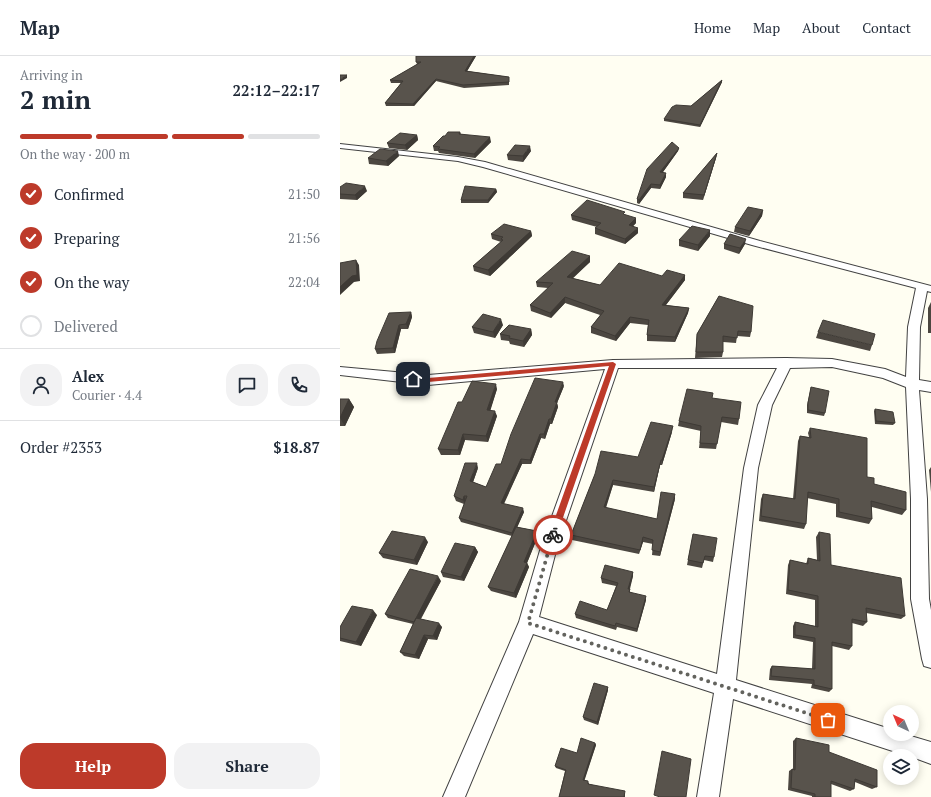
<!DOCTYPE html>
<meta charset="utf-8">
<style>
:root{--surface:#fff;--page:#f2f2f3;--text:#1f2937;--muted:#747a83;--line:#e0e1e3;--accent:#bd3a2a}
body{margin:0;font-family:"PT Serif",serif;background:var(--page);color:var(--text);height:100vh;display:flex;flex-direction:column;font-size:15px;white-space:nowrap}
*{box-sizing:border-box;margin:0}
p{font-size:13px;color:var(--muted)}
.icon{flex:none;width:22px;height:22px;fill:none;stroke:currentColor;stroke-width:2;stroke-linecap:round;stroke-linejoin:round}
.map{position:relative;flex:1;overflow:hidden}
.side{display:flex;flex-direction:column;background:var(--surface);width:340px}
.side>*{flex:none}
.needle{width:26px;rotate:316deg}
.fabs{position:absolute;left:543px;top:649px;display:grid;gap:8px}
.fabs a{display:grid;place-items:center;width:36px;height:36px;border-radius:50%;background:var(--surface);box-shadow:0 2px 10px #0003;font-size:20px}
.pin{position:absolute;display:grid;place-items:center;width:34px;height:34px;color:#fff;margin:-17px;border-radius:8px;box-shadow:0 2px 6px #0006}
.courier{position:absolute;display:grid;place-items:center;width:40px;height:40px;margin:-20px;border:3px solid #bd3a2a;border-radius:50%;background:#fff;color:#222;box-shadow:0 1px 5px #0007}
.headline em{font-style:normal;font-weight:700}
.headline div{display:flex;flex-direction:column-reverse}
.headline{display:flex;align-items:center;justify-content:space-between;height:68px;padding:0 20px}
h1{font-size:26px;font-weight:700;line-height:30px}
.bar{display:grid;grid-template-columns:repeat(4,1fr);gap:6px 4px;align-content:center;height:48px;padding:0 20px}
.bar i{height:5px;border-radius:3px;background:var(--line)}
.bar .selected{background:var(--accent)}
.bar p{grid-column:span 4}
.line{display:flex;align-items:center;gap:10px;padding:0 20px;border-top:1px solid var(--line)}
.line div{flex:1}
.round{display:grid;place-items:center;flex:none;width:42px;height:42px;border-radius:16px;background:var(--page)}
ol{padding:0 20px;list-style:none}
li{display:flex;align-items:center;gap:12px;height:44px}
li p{margin-inline-start:auto}
li .icon{padding:4px;border-radius:50%;background:var(--accent);color:#fff;stroke-width:4}
li:last-child{color:var(--muted)}
li i{width:22px;height:22px;border:2px solid var(--line);border-radius:50%}
.button{display:flex;gap:8px;margin-top:auto;padding:8px 20px}
.button a{flex:1;height:46px;border-radius:16px;background:var(--accent);color:#fff;font-size:16px;font-weight:700;line-height:46px;text-align:center}
.button a+a{background:var(--page);color:var(--text)}
header{display:flex;align-items:center;gap:24px;box-sizing:border-box;height:56px;padding:0 20px;background:var(--surface);border-bottom:1px solid var(--line)}
header strong{font-size:19px}
nav{display:flex;gap:22px;margin-inline-start:auto;font-size:14px}
main{display:flex;flex:1;min-height:0}
.map>svg:first-child{display:block}
</style>
<header>
<strong>Map</strong>
<nav><a>Home</a><a>Map</a><a>About</a><a>Contact</a></nav>
</header>
<main>
<section class="side">
<div class="headline"><div><h1>2 min</h1><p>Arriving in</p></div><em>22:12–22:17</em></div>
<div class="bar"><i class="selected"></i><i class="selected"></i><i class="selected"></i><i></i><p>On the way · 200 m</p></div>
<ol>
<li><svg class="icon" aria-label="check" viewBox="0 0 24 24"><path d="M5 12l5 5 9-10"/></svg>Confirmed<p>21:50</p></li>
<li><svg class="icon" aria-label="check" viewBox="0 0 24 24"><path d="M5 12l5 5 9-10"/></svg>Preparing<p>21:56</p></li>
<li><svg class="icon" aria-label="check" viewBox="0 0 24 24"><path d="M5 12l5 5 9-10"/></svg>On the way<p>22:04</p></li>
<li><i></i>Delivered</li>
</ol>
<div class="line" style="height:72px"><a class="round"><svg class="icon" aria-label="person" viewBox="0 0 24 24"><circle cx="12" cy="8" r="4"/><path d="M4 21q1-7 8-7t8 7"/></svg></a><div><b>Alex</b><p>Courier · 4.4</p></div><a class="round"><svg class="icon" aria-label="chat" viewBox="0 0 24 24"><path d="M4 5h16v11H9l-5 4z"/></svg></a><a class="round"><svg class="icon" aria-label="phone" viewBox="0 0 24 24"><path d="M5 4h4l2 5-3 2q2 4 5 5l2-3 5 2v4C11 20 4 13 5 4z"/></svg></a></div>
<div class="line" style="height:52px"><div>Order #2353</div><b>$18.87</b></div>
<div class="button"><a>Help</a><a>Share</a></div>
</section>
<div class="map">
<svg width="591" height="741" viewBox="0 0 591 741">
<rect width="100%" height="100%" fill="#fffef2"/>
<g fill="none" stroke-linecap="round" stroke-linejoin="round">
<defs>
<path id="minor" d="M0 88 118 101 145 106 420 185 591 230V236L587 235 580 271 579 324 591 326V336L579 334 587 443 589 543 591 554V612L584 610 582 603 571 543V443L566 331 543 322 492 311 450 312 432 349 418 412 396 624 550 673V678H564L591 686V708L572 701V700H568L393 643 379 741H357L374 637 193 578 125 741H103L179 566 201 491 265 313 88 329 0 319V311L88 319 273 304 446 302 492 303 545 313 566 321 568 271 576 232 412 189 143 111 118 105 0 92ZM278 312H437L418 349 404 412 377 618 199 561 217 491Z"/>
</defs>
<use href="#minor" stroke="#424242" stroke-width="2"/>
<use href="#minor" fill="#fff" fill-rule="evenodd"/>
</g>
<path fill="#4c4741" d="M76 0H136L127 15 169 21V29L124 32 96 25 74 50H46L45 47 61 27H51L50 24 78 8H77L76 6Z
M382 24V26L360 71 324 65V63L351 50Z
M120 76 121 78 151 86 135 102 99 97 98 95H94L93 90 105 80Z
M77 79 78 84 67 94 49 92 47 87Z
M339 92 338 95 323 116 326 121 320 133 311 132 299 148 297 147V143Z
M191 95 183 106 168 104 167 99Z
M377 97 376 102 363 144 343 142V137Z
M59 100 48 110 29 108 28 102Z
M0 131 27 135 17 144 0 143Z
M156 133 157 136 148 147H121V144Z
M423 154 422 160 409 180 394 176 395 171Z
M231 159H285L296 167 293 170 298 177 285 188 255 178V172L257 171 232 164Z
M191 175 192 180 150 220 134 215 133 210 161 186 152 183 151 178Z
M370 180 358 195 339 190V184Z
M384 188H405L399 198 384 193Z
M250 200V206L232 222 260 229 322 220 345 219V224L326 249 349 252 348 257 335 286 307 285V279L308 269 290 267 276 285 251 277V271L260 259 225 247 211 262 191 255 190 249 208 232 197 231 196 226Z
M379 240 411 276 410 281 397 280 396 287 383 286V296L382 301 355 302 357 278Z
M591 246V277H588V252Z
M71 256 72 261 68 273H61L55 297 37 298 35 293Z
M163 269 155 282 134 277 132 271Z
M191 273 192 279 184 291 170 288 169 285 161 284 160 278Z
M478 276 532 289 530 295 476 282Z
M224 330 217 347 218 351 212 368H210L205 383 201 382 191 408H182L164 448 184 456 177 471 197 475 198 480 187 507 189 511 176 542 151 535 148 531 172 480 121 466 119 462 124 448 116 445 114 440 138 412 133 426 146 431 161 408Z
M471 331 485 357 484 360 467 357V349Z
M157 333 150 354 157 360 148 386 125 384 120 399H101L98 393 122 346Z
M372 342 399 363 398 369 381 366 376 393 359 392 361 375 338 370 339 365Z
M0 343H9L14 351 5 370H0Z
M535 353 555 367 553 369 535 368 534 355Z
M470 372 527 421 534 428 566 454 562 459 532 451V463L529 468 496 461V448L467 442 466 468 464 473 419 465 421 443 423 438 453 443 458 385 460 380 469 381 468 377Z
M332 376 322 409H320L314 436 273 429 266 452 317 463 335 443 320 500 312 499 313 488 303 486 299 498 232 484 231 479 255 418 298 401Z
M591 411V436L589 414Z
M479 476 491 509 565 560 561 563 526 557 527 566 523 570 512 567V590L509 594 492 590V633L489 636 471 632 472 628 429 624 430 613 432 610 472 613 473 586 453 582V570L455 566 475 570V544L446 538 448 509 450 504 466 508 468 502 477 504 476 481Z
M353 478 374 501 373 506 364 504 362 512 347 509Z
M88 486 77 509 43 502 39 497Z
M135 491 138 496 124 525 103 521 101 516Z
M293 516V520L290 533V536L306 544 297 576 277 571 276 574 236 562 235 558 267 554 276 530 262 527 261 522Z
M101 525 81 563 102 571 97 584 88 583 79 603 64 600 60 596 73 568 48 562 45 558Z
M37 559 21 590 0 585V571Z
M268 631V634L258 669 244 664 243 661Z
M456 682 489 696 537 731 532 733 515 726 514 733 510 735 491 728V741H472V740L448 734 449 715 452 713H453V685Z
M255 687 256 689 244 724 249 727V728L285 737V741H219L225 715 216 712 215 710Z"/>
<path fill="#3e3a35" d="M134 0H136L126 17 125 15Z
M7 19V22L0 26V24Z
M96 23V25L74 50 73 48Z
M382 24V26L360 71V69Z
M77 79 78 84 67 94 65 89Z
M150 81 151 86 135 102 134 98Z
M190 90 191 95 183 106V100Z
M339 92 338 95 320 120V116Z
M58 95 59 100 48 110 46 105Z
M377 97 376 102 363 144 364 139Z
M326 117V121L320 133V129Z
M311 128V132L299 148V144Z
M25 130 27 135 17 144 15 139Z
M156 133 157 136 148 147V144Z
M423 154 422 160 409 180 410 175Z
M296 162V167L289 174V169Z
M298 172V177L285 188V183Z
M370 174V180L358 195V189Z
M191 175 192 180 150 220 148 214Z
M406 183 405 188 399 198 400 192Z
M250 200V206L228 227 227 221Z
M16 204 19 209 20 225 14 226 0 239V231Z
M345 219V224L322 254V249Z
M225 241V247L211 262 210 257Z
M349 252 348 257 335 286V281Z
M71 256 72 261 68 273 66 268Z
M290 261V267L276 285 275 280Z
M161 263 163 269 155 282 153 276Z
M59 269 61 273 55 297 53 292Z
M191 273 192 279 184 291 183 285Z
M223 326 224 330 217 347 218 351 212 368 211 363 215 346Z
M156 328 157 333 149 359 147 354Z
M9 343 14 351 5 370 0 362Z
M155 355 157 360 148 386 146 380Z
M209 363 210 368 205 383 204 378Z
M333 370 332 376 322 409V404Z
M123 378 125 384 120 399 118 394Z
M200 378 201 382 191 408 190 404Z
M181 403 182 408 162 451 161 447Z
M321 404 320 409 314 436V431Z
M137 407 138 412 132 429 130 425Z
M273 424V429L264 456V451Z
M335 438V443L320 500V496Z
M124 440 126 444 125 448 123 444Z
M183 452 184 456 173 481 172 477Z
M197 475 198 480 187 507 189 511 176 542 174 537 184 506Z
M85 481 88 486 77 509 74 504Z
M303 481V486L299 498 300 494Z
M135 491 138 496 124 525 121 521Z
M293 516V520L288 537V533Z
M98 520 101 525 77 569 74 566Z
M306 540V544L297 576V573Z
M33 554 37 559 21 590 16 586Z
M99 567 102 571 97 584 93 580Z
M84 579 88 583 79 603 75 599Z
M268 631V634L258 669 257 666Z
M255 687 256 689 244 726 243 724Z"/>
<path fill="#58534c" stroke="#3e3a35" d="M76 0H134L125 15 169 21V26L123 29 96 23 73 48 45 47 63 25 50 24 81 6H76Z
M0 19H7L0 24Z
M382 24 360 69 324 63 332 51 336 49 351 50Z
M108 76H120L119 78 150 81 134 98 98 93 100 91 93 90 103 80H105Z
M60 77 77 79 65 89 47 87Z
M332 86 339 92 320 116 326 117 320 129 311 128 299 144 297 143 307 113Z
M175 89 190 90 183 100 167 99Z
M40 93 58 95 46 105 28 102Z
M377 97 364 139 343 137Z
M6 127 25 130 15 139 0 138V131Z
M125 130 156 133 148 144H121Z
M247 144 285 156 283 158 296 162 289 169 298 172 285 183 255 172 261 167 231 159Z
M408 151 423 154 410 175 395 171Z
M164 168 191 175 148 214 133 210 163 184 161 183 163 181 151 178Z
M352 170 370 174 358 189 339 184Z
M390 178 406 183 400 192 384 188Z
M232 195 250 200 227 221 260 229 279 207 322 220 327 214 345 219 322 249 349 252 335 281 307 279 309 264 290 261 275 280 251 271 264 255 225 241 210 257 190 249 213 227 196 226Z
M16 204 17 219 12 220 0 231V207Z
M379 240 413 250 411 276 398 275 397 282 383 280V296H356L357 278Z
M71 256 66 268 59 269 53 292 35 293 37 285 49 257Z
M143 258 161 263 153 276 132 271Z
M483 264 535 278 532 289 478 276Z
M169 269 191 273 183 285 169 282 170 280 160 278Z
M195 322 223 326 215 346H217L211 363H209L204 378H200L190 404 181 403 161 447 183 452 172 477 119 462 127 440H124L123 444 114 440 125 407H137L130 425 146 431 156 408H161L171 378Z
M132 325 156 328 147 354 155 355 146 380 123 378 118 394 98 393 118 346H122Z
M471 331 489 335 485 357 468 354V347Z
M347 333 373 337 372 342 401 346 399 363 382 361 377 388 360 387 361 370 339 365Z
M0 343H9L0 362Z
M535 353 553 356 555 367 536 365Z
M311 366 333 370 322 404H321L314 431 273 424 264 451 317 463 321 436 335 438 320 496 312 494 313 484 303 481 300 494 231 479 255 418 261 395 298 401Z
M470 372 527 382V421L534 422V428L566 436V454L531 445 532 463 499 456V443L468 436 466 468 421 460 423 438 455 443 460 380 471 382Z
M176 471 197 475 184 506 187 507 174 537 148 531Z
M52 475 85 481 74 504 39 497Z
M479 476 490 478 491 509 561 522 565 560 526 552 527 566 512 563V590L492 586V633L474 629V624L431 620 432 610 475 613V582L455 579V566L478 571V540L448 534 450 504 468 508V502L480 505Z
M353 478 377 482 374 501 365 500 363 507 348 504Z
M115 487 135 491 121 521 101 516Z
M265 509 293 516 288 533H290L289 536 306 540 297 573 276 567 275 570 235 558 240 545 267 554 278 527 261 522Z
M70 513 98 520 74 566 45 558Z
M12 550 33 554 16 586 0 582V571Z
M76 562 99 567 93 580 84 579 75 599 60 596Z
M254 627 268 631 257 666 243 661Z
M241 682 255 687 243 724 248 725V728L285 735 284 741H219L226 714 215 710 221 692 237 697Z
M456 682 489 689V696L537 714V731L515 723 514 733 491 725V741H475V738L451 732 452 713 455 714Z
M322 695 351 703 346 741H320L314 739Z"/>
<path fill="#bd3a2a" d="M273 306 276 308 217 479 213 483 209 479 269 310 88 326 73 325 70 323 73 321 88 322Z"/>
<g fill="none" stroke-linecap="round" stroke-linejoin="round">
<path stroke="#63635e" stroke-width="4" stroke-dasharray="0 7.2" d="M213 479 188 567 488 664"/>
</g>
</svg>
<div class="fabs">
<a><svg class="needle" viewBox="-14 -14 28 28"><path d="M0-13l5 13h-10z" fill="#e53935"/><path d="M0 13l5-13h-10z" fill="#747a83"/></svg></a>
<a><svg class="icon" aria-label="layers" viewBox="0 0 24 24"><path d="M12 4l9 5-9 5-9-5zM3 14l9 5 9-5"/></svg></a>
</div>
<div class="pin" style="left:488px;top:664px;background:#ea580c"><svg class="icon" aria-label="bag" viewBox="0 0 24 24"><path d="M5 8h14l-1 12H6zM9 8a3 3 0 0 1 6 0"/></svg></div>
<div class="pin" style="left:73px;top:323px;background:#1f2937"><svg class="icon" aria-label="home" viewBox="0 0 24 24"><path d="M3 11l9-7 9 7M6 9v11h12V9"/></svg></div>
<div class="courier" style="left:213px;top:479px"><svg class="icon" aria-label="bike" viewBox="0 0 24 24"><circle cx="6" cy="16" r="4"/><circle cx="18" cy="16" r="4"/><path d="M6 16l4-8h5l3 8M10 8l3 8H6M13 5h3"/></svg></div>
</div>
</main>
